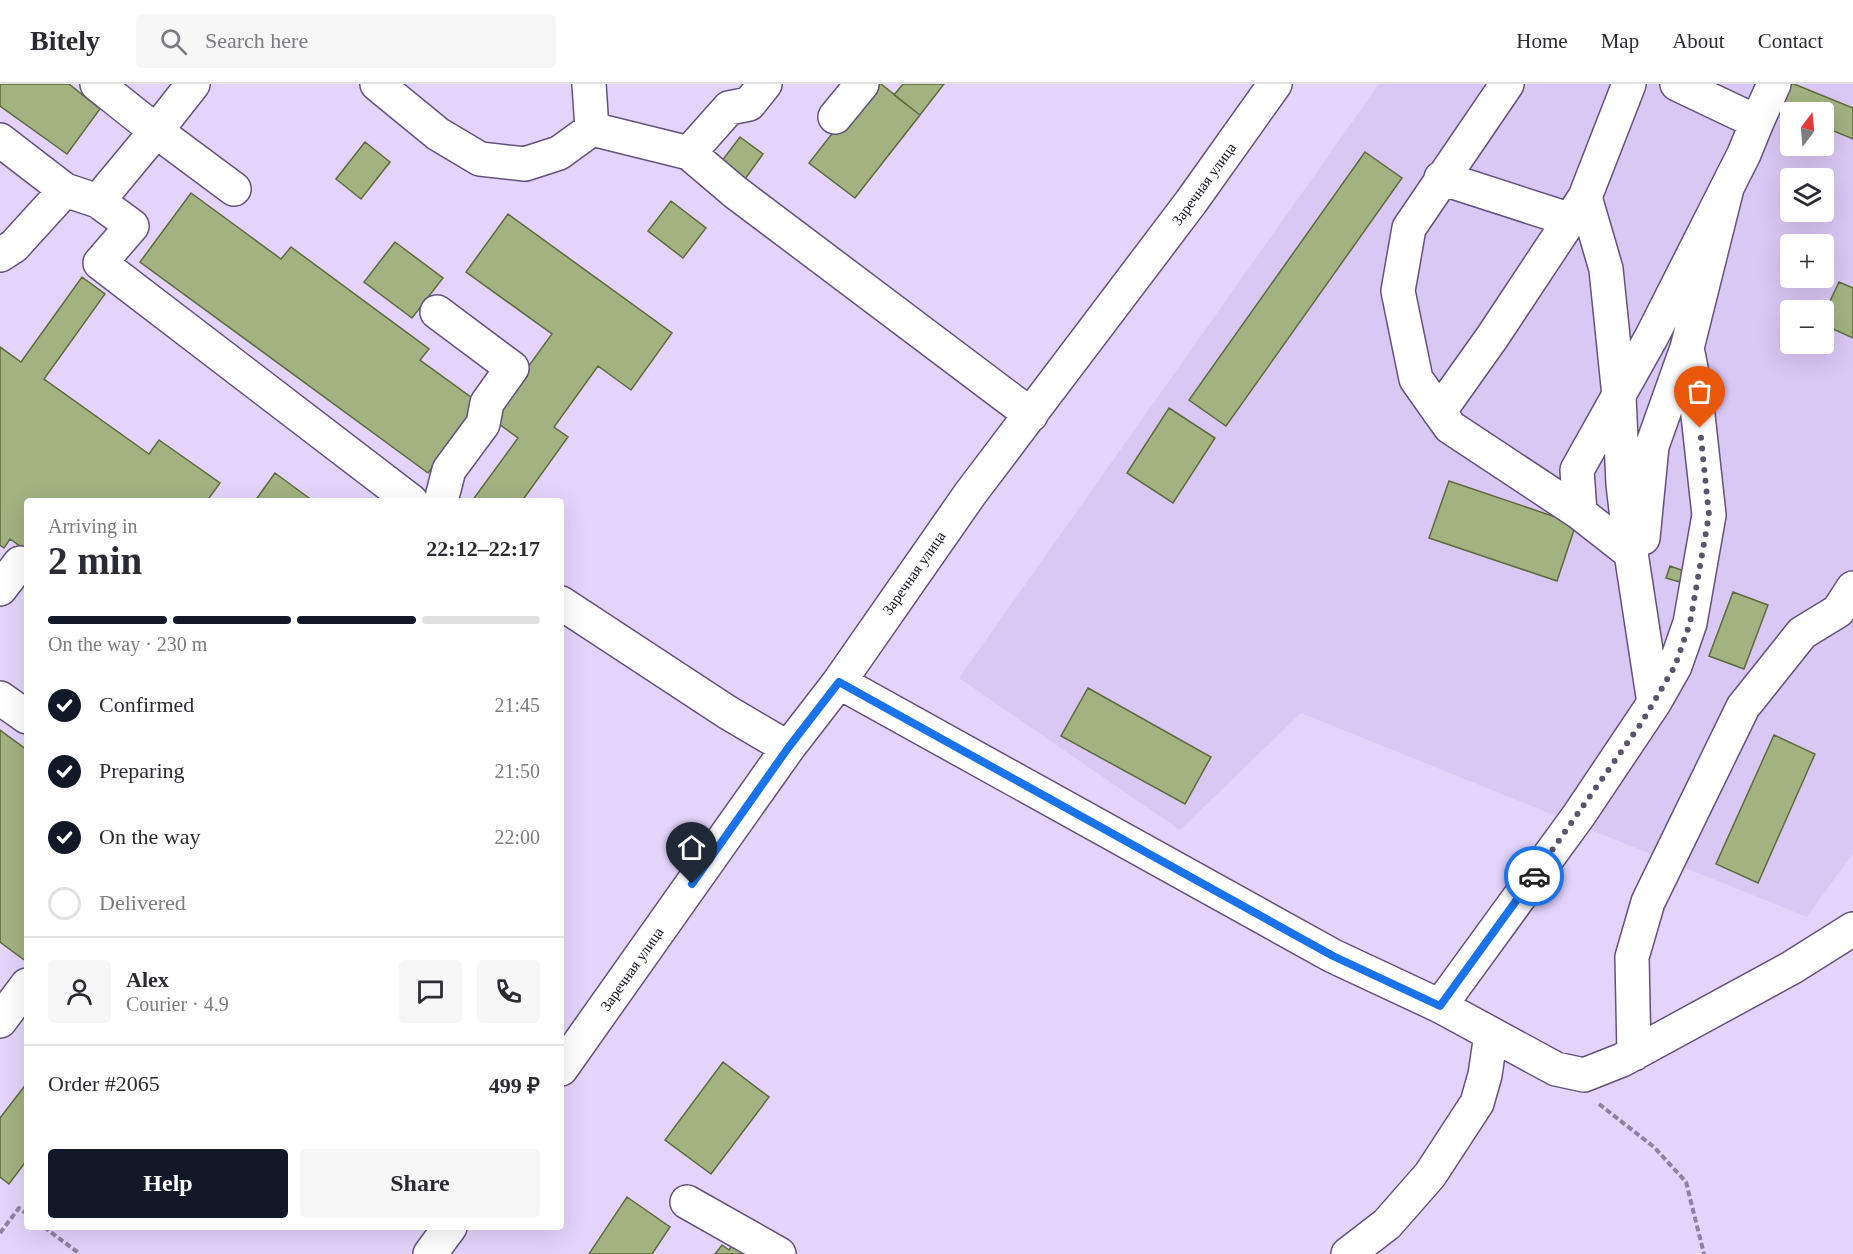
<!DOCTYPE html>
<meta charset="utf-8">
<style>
:root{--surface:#fff;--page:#f7f7f7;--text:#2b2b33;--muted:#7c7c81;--line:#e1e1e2;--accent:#111827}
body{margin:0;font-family:Georgia,serif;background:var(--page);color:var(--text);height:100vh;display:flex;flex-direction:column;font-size:22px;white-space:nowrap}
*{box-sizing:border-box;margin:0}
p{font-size:20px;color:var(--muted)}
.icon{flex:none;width:33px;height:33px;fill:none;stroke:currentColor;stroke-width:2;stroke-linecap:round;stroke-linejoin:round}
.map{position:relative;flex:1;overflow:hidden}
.details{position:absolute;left:24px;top:414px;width:540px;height:732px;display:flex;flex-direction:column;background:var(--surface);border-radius:6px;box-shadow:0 6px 24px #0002}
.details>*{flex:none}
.needle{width:39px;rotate:16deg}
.controls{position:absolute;left:1780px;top:18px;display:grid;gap:12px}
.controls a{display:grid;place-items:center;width:54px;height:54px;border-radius:6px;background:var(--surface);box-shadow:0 6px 24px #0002;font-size:30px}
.pin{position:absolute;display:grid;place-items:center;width:51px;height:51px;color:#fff;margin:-62px -26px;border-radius:50% 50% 50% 0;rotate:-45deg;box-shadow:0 0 6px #0007}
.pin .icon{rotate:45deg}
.courier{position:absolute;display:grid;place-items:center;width:60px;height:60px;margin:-30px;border:4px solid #1a73e8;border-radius:50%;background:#fff;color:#222;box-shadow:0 2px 8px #0007}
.overview em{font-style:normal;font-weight:600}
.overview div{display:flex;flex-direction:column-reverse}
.overview{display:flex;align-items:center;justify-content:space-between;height:102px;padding:0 24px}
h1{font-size:39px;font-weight:600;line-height:45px}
.bar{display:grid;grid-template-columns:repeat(4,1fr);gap:9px 6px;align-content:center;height:72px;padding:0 24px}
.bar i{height:8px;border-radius:4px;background:var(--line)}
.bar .selected{background:var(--accent)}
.bar p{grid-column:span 4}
.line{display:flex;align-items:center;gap:15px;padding:0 24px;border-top:2px solid var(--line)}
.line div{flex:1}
.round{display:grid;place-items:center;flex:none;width:63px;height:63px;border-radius:6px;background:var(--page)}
ol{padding:0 24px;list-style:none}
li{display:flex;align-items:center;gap:18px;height:66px}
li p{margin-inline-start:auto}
li .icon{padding:6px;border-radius:50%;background:var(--accent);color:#fff;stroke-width:4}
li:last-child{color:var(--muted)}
li i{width:33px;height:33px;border:3px solid var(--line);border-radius:50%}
.cta{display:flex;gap:12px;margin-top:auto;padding:12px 24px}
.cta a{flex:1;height:69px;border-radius:6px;background:var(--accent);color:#fff;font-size:24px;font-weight:600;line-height:69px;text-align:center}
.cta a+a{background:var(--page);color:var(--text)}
header{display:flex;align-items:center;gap:36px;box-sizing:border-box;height:84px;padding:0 30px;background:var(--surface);border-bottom:2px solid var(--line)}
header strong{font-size:28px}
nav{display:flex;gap:33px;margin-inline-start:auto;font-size:21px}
.search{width:420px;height:54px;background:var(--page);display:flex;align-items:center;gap:15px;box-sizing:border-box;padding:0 21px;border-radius:6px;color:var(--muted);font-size:22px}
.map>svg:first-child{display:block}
</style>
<header>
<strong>Bitely</strong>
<div class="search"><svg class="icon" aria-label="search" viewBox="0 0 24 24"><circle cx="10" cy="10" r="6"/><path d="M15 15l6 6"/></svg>Search here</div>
<nav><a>Home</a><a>Map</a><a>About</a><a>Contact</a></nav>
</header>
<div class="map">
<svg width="1853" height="1170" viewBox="0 0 1853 1170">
<rect width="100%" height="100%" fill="#e4d4fc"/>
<path fill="#d9c7f4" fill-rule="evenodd" d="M1379 0H1853V769L1807 833 1301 629 1180 746 959 594ZM1791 28H1824V62H1791ZM1791 94H1824V128H1791ZM1791 160H1824V194H1791ZM1791 226H1824V260H1791Z"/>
<path fill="#a2b281" stroke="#5d6b3d" stroke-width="1.5" d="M0 0H69L100 25 67 70 0 22Z
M871 0H881L920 31 855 114 809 79Z
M903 0H944L920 31 894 11Z
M1780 0H1794L1853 24V55L1824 43V28L1791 29 1771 21Z
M740 53 763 70 745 95 721 78Z
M365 58 390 78 361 115 336 95Z
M1365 68 1402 94 1226 342 1189 316Z
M191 109 281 175 291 163 429 265 420 276 479 319 428 389 140 178Z
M671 117 706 144 683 174 648 147Z
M508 130 672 249 631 306 598 282 554 343 568 353 522 417H472L518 354 491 334 552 250 466 188Z
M395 158 443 194 412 234 364 198Z
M82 193 105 210 44 295 149 370 159 356 220 399 209 414 213 417H27V467L10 455 4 464 0 461V263L21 278Z
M1839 198 1853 204V254L1824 241V230Z
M1169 324 1215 354 1173 419 1127 389Z
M275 389 313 417H255Z
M1449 397 1576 440 1557 497 1429 454Z
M1670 482 1684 487 1680 498 1666 494Z
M1733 508 1768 521 1744 585 1709 572Z
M1088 604 1211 673 1185 720 1061 652Z
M0 646 27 666V878L0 858Z
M1774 651 1815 670 1758 799 1716 780Z
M723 978 769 1013 711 1090 665 1056Z
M27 999V1076L9 1100 0 1093V1034Z
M627 1113 670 1143 652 1170H589Z
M733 1160 745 1168 744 1170H715L722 1161 729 1166Z"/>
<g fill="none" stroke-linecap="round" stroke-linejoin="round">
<defs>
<path id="minor" d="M97 0 156 47 193 0
M377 0 438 50 480 75 525 80 559 69 592 45 689 69 735 108 1031 331
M589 0 592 45
M1629 0 1585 113 1606 185 1619 312 1623 400 1631 469
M1677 0 1757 38 1774 0
M835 33 862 0
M0 56 65 106
M689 69 729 24 749 20 765 0
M1441 94 1571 136
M98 117 132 142 100 179 411 417
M0 171 14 162 65 106 98 117 156 47 234 105
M437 228 512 284 487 319 483 340 449 386 441 417
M1439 328 1493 252 1585 113
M1580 429 1577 386 1652 252 1744 70 1757 38
M1643 454 1652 362 1687 264
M0 505 20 479
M561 519 727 628 788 664
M839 598 1333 872 1440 922 1556 985 1584 991 1622 976 1791 884 1853 845
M0 614 27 633
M1654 619 1675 582 1690 539 1709 431 1695 304 1687 264 1727 104
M1440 922 1579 731 1654 619 1631 469 1580 429 1450 343 1416 295 1398 207 1409 144 1507 0
M0 937 27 901
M1634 970 1632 873 1648 818 1743 623 1802 549 1838 527 1853 504
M561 985 788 664 839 598 970 410 1191 118 1275 0
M687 1118 779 1170
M430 1170 450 1143
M1348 1170 1387 1140 1430 1091 1477 1019 1485 991 1491 950"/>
</defs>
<use href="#minor" stroke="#63527c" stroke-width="36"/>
<path stroke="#8e82a0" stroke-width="4" stroke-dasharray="6 3" stroke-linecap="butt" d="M1599 1020 1654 1063 1686 1098 1704 1170
M44 1143 80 1170
M0 1149 19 1124 27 1130"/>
<use href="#minor" stroke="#fff" stroke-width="33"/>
</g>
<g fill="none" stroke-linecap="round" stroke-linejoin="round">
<path stroke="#5d536c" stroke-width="6" stroke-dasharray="0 10.8" d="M1534 792 1642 638 1675 582 1690 539 1709 431 1700 344"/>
<path stroke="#1a73e8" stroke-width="8" d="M692 800 788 664 839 598 1333 872 1440 922 1534 792"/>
</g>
<g text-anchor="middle" stroke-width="4.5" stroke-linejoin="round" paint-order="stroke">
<g font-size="15" fill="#140d1e" stroke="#fdfdfd">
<text transform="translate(1204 100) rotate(-54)" y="5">Заречная улица</text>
<text transform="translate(914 489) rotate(-55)" y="5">Заречная улица</text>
<text transform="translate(632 885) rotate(-55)" y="5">Заречная улица</text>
</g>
</g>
</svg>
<div class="controls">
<a><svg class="needle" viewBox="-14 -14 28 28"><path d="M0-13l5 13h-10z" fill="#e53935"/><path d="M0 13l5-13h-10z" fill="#7c7c81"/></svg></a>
<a><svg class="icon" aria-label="layers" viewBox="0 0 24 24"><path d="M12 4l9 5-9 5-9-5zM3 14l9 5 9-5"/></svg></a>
<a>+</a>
<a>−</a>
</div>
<div class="pin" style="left:1700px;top:344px;background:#ea580c"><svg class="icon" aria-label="bag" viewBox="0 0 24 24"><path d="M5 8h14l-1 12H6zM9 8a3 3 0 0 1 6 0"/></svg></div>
<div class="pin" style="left:692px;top:800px;background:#1f2937"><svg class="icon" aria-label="home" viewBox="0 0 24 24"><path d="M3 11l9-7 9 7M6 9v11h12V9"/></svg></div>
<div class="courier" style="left:1534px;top:792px"><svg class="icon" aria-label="car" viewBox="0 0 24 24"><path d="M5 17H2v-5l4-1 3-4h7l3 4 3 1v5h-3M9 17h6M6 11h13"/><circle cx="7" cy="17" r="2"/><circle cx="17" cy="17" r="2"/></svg></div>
<section class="details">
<div class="overview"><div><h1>2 min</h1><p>Arriving in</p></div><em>22:12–22:17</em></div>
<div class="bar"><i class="selected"></i><i class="selected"></i><i class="selected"></i><i></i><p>On the way · 230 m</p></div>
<ol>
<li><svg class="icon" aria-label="check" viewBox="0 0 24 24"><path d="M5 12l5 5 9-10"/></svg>Confirmed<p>21:45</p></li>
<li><svg class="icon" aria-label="check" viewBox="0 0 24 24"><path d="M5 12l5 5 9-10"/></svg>Preparing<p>21:50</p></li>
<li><svg class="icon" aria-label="check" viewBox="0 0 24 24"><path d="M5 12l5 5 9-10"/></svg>On the way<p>22:00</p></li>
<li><i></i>Delivered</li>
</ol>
<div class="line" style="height:108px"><a class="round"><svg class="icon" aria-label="person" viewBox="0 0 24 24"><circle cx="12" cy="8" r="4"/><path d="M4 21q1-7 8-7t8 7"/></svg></a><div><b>Alex</b><p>Courier · 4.9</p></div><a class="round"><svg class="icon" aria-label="chat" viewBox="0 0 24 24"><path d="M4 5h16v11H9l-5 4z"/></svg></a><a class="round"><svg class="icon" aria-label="phone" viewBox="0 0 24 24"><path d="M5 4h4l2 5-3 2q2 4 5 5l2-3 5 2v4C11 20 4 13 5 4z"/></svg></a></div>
<div class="line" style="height:78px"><div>Order #2065</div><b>499 ₽</b></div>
<div class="cta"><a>Help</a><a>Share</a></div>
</section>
</div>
